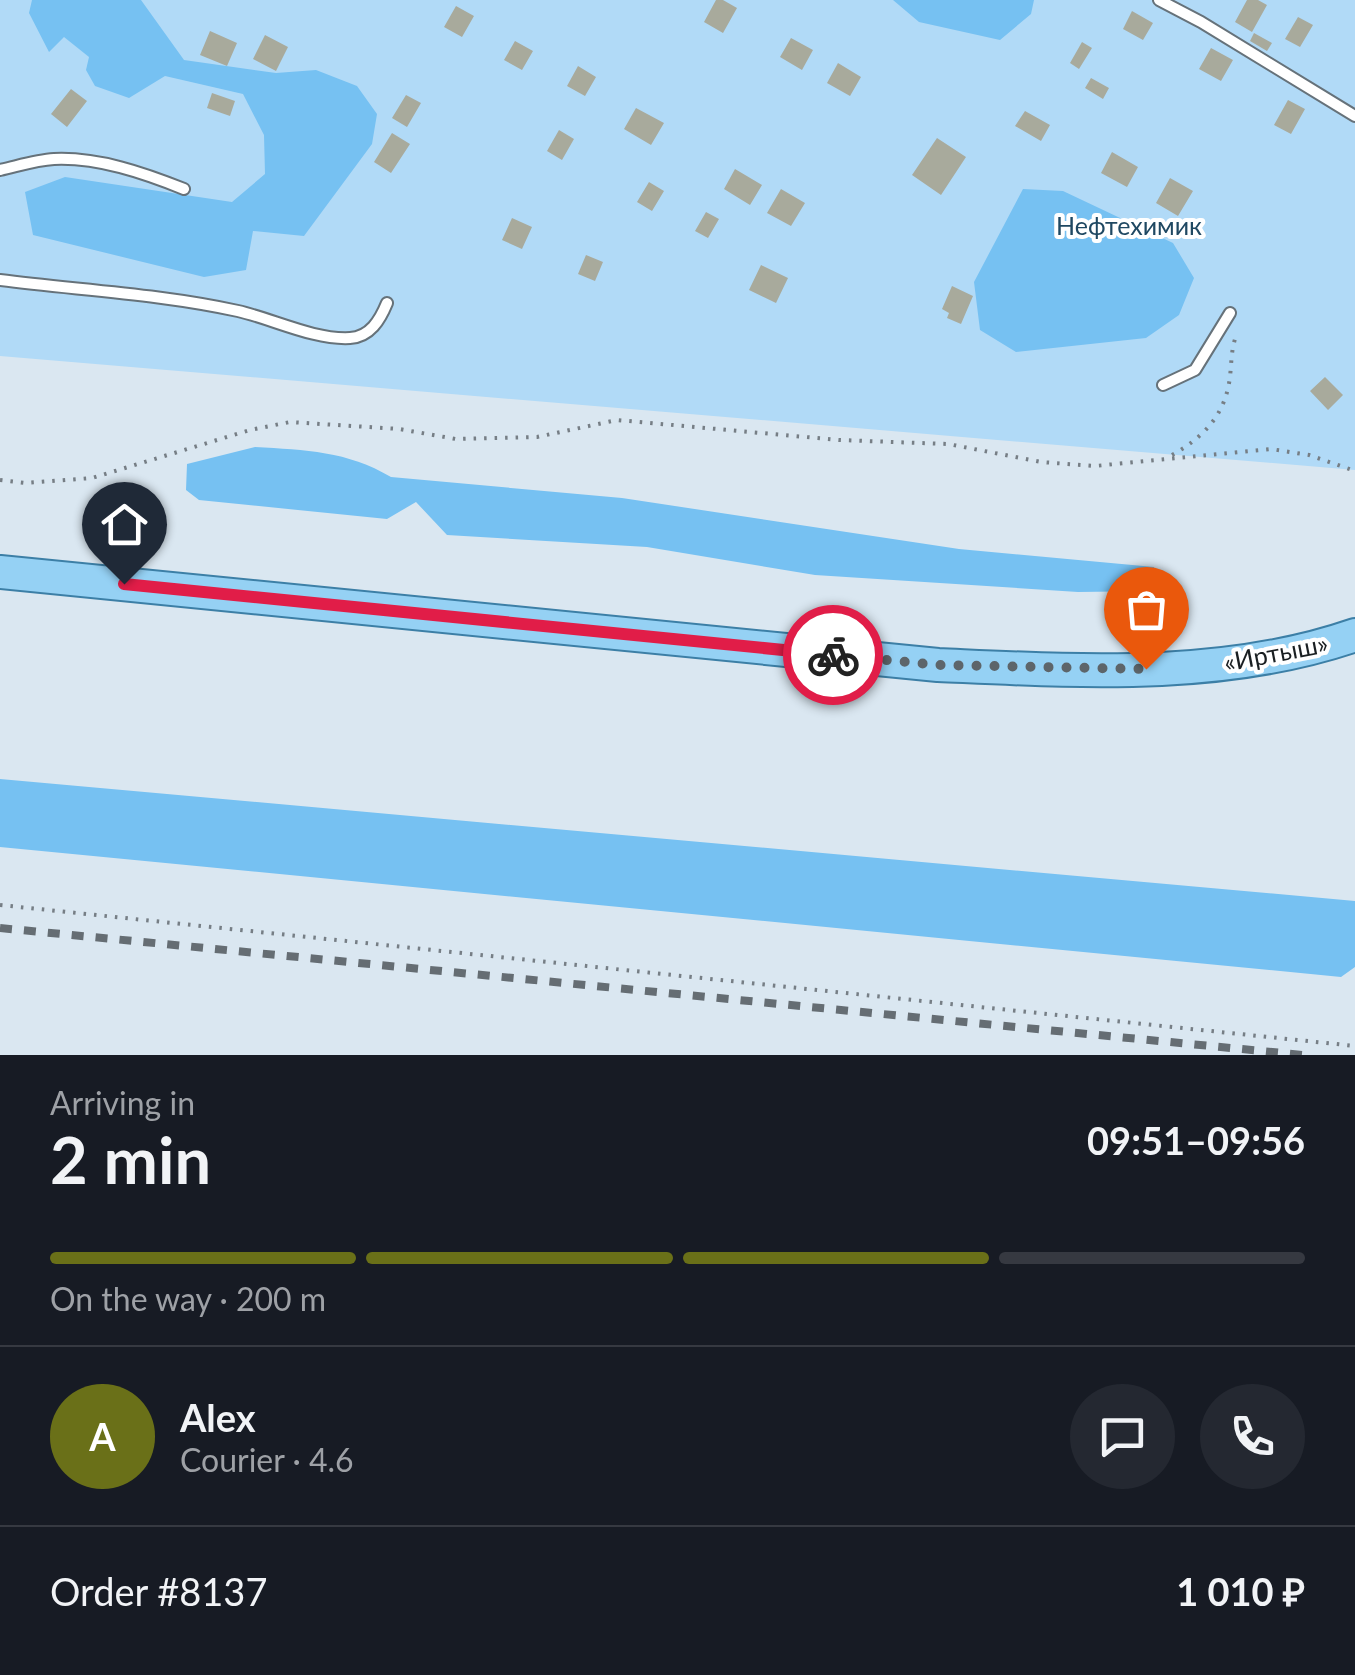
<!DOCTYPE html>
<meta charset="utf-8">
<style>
:root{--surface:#171b24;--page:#242831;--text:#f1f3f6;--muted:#9ea1a6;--line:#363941;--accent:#6a7018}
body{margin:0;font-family:Lato,sans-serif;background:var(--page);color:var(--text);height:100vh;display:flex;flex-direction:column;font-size:38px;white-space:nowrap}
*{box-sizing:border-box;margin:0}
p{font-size:32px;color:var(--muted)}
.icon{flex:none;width:55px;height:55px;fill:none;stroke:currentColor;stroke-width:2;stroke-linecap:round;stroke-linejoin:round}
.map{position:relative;height:1055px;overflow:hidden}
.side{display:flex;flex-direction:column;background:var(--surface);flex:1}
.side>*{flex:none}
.pin{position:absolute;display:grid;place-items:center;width:85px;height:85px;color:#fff;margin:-102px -42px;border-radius:50% 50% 50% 0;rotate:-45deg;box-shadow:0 0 10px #0007}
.pin .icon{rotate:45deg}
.courier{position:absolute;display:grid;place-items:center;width:100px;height:100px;margin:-50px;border:8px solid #e11d48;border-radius:50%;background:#fff;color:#222;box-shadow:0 2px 12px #0007}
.head em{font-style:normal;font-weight:700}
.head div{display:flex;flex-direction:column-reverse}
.head{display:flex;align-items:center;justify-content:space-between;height:170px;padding:0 50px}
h1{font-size:65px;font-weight:700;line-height:75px}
.bar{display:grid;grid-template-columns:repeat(4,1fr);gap:15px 10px;align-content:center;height:120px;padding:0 50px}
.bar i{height:12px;border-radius:8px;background:var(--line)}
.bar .active{background:var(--accent)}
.bar p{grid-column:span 4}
.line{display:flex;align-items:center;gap:25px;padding:0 50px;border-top:2px solid var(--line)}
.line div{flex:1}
.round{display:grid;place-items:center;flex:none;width:105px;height:105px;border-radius:52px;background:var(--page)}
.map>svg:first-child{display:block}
</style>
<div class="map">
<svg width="1355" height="1055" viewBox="0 0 1355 1055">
<rect width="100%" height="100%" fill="#dae7f1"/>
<path fill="#b1daf7" d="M0 0H1355V470L0 356Z"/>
<path fill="#76c1f2" d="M32 0H141L184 60 276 73 316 70 357 86 377 114 372 144 304 236 253 231 246 270 204 277 33 235 25 192 65 177 232 202 265 174 264 135 243 94 165 76 129 98 95 86 86 70 89 57 64 37 49 52 29 13Z
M893 0H1034L1031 14 1000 40 919 22Z
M1023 189 1063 191 1173 243 1194 278 1179 315 1146 338 1016 352 980 330 974 282Z
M255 447C306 450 347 451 391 477L622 498 959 549 1154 567 1156 591 1078 592 815 575 647 547 447 535 416 502 387 519 199 500 186 490 187 464Z
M0 779 1355 901V967L1341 977 0 847Z"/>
<path fill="#a8aa9c" d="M716 0H723L737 8 723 33 704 22Z
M1247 0H1258L1267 5 1252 32 1235 22Z
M456 6 474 16 462 37 444 27Z
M1132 11 1153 23 1143 40 1123 29Z
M1298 17 1313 25 1300 47 1285 39Z
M210 31 237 43 227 66 200 55Z
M1254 33 1272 43 1267 51 1250 41Z
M265 35 288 47 276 71 253 59Z
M791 38 813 50 802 70 780 57Z
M515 41 533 51 522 70 504 60Z
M1082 42 1092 48 1079 69 1070 63Z
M1211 48 1233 60 1221 81 1199 69Z
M838 63 861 77 850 96 827 83Z
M578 66 596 77 585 96 567 86Z
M1091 78 1109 88 1103 99 1085 88Z
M71 89 87 101 67 127 51 114Z
M212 93 235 101 230 116 207 108Z
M406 95 421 103 407 127 392 118Z
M1288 100 1305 109 1291 134 1274 125Z
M636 108 664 123 651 145 624 129Z
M1025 111 1050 125 1041 141 1015 126Z
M559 130 574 139 562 160 547 151Z
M392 133 410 144 391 173 374 162Z
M937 138 966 157 941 195 912 175Z
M1112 152 1138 167 1127 187 1101 173Z
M735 169 762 185 750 205 724 189Z
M1170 178 1193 191 1178 216 1156 203Z
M649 182 664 191 652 211 637 202Z
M781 189 805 203 791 226 767 213Z
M706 212 719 219 708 238 695 231Z
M512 218 532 227 522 249 502 240Z
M586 255 603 262 595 281 578 274Z
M761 265 788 278 776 303 749 290Z
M952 286 973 296 961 324 947 318 949 313 942 309Z
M1325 377 1343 395 1328 410 1310 391Z"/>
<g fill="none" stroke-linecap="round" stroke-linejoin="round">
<defs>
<path id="service" d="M1159 0 1201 22 1355 116
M0 170C18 166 36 160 54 159 98 157 144 173 184 189
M0 280C78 290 161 294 238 311 273 319 314 340 350 338 370 337 380 320 387 303
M1163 385 1195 370 1230 313"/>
<path id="primary" d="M0 572 938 665C1076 671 1222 681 1355 635"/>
</defs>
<use href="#service" stroke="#66727a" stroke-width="14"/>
<use href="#primary" stroke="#3c7fa6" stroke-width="36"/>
<path stroke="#767e85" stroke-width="4" stroke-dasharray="2.5 8" stroke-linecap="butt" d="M1172 455C1199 440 1221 420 1228 388 1232 372 1230 355 1235 339
M0 480 25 483 92 478 250 430 290 422 399 429 456 439 537 437 617 420 839 440 948 444 1041 462 1095 466 1271 449 1309 455 1355 471
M0 905 1355 1046"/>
<use href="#service" stroke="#fff" stroke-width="10"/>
<use href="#primary" stroke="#95d1f4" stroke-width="32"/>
<path stroke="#656d73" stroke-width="8" stroke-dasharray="12 12" stroke-linecap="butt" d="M0 928 1303 1055"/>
</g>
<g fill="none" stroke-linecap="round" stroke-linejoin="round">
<path stroke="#5d656a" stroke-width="10" stroke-dasharray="0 18" d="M833 655 938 665 1146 669"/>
<path stroke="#e11d48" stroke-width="12" d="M124 584 833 655"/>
</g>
<g text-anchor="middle" stroke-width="8" stroke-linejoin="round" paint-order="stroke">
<g font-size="25" fill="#1f4862" stroke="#fff">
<text x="1129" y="235">Нефтехимик</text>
</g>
<g font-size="25" fill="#1a1f22" stroke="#fff">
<text transform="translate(1276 653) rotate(-11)" y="9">«Иртыш»</text>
</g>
</g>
</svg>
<div class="pin" style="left:1146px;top:669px;background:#ea580c"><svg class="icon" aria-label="bag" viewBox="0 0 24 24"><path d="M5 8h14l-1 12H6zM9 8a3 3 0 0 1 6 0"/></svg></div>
<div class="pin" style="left:124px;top:584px;background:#1f2937"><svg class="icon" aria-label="home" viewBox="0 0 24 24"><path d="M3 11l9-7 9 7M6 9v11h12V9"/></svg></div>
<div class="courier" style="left:833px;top:655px"><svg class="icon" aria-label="bike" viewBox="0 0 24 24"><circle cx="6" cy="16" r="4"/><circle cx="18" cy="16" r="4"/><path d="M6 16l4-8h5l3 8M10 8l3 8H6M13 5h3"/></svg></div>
</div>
<section class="side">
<div class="head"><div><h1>2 min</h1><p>Arriving in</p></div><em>09:51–09:56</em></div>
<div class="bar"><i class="active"></i><i class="active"></i><i class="active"></i><i></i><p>On the way · 200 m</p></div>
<div class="line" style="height:180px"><b class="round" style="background:var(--accent);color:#fff">A</b><div><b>Alex</b><p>Courier · 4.6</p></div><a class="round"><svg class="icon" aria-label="chat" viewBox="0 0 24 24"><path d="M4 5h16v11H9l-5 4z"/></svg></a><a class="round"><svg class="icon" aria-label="phone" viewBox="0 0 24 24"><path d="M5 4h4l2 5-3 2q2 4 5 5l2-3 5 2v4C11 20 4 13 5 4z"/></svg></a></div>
<div class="line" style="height:130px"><div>Order #8137</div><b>1 010 ₽</b></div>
</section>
